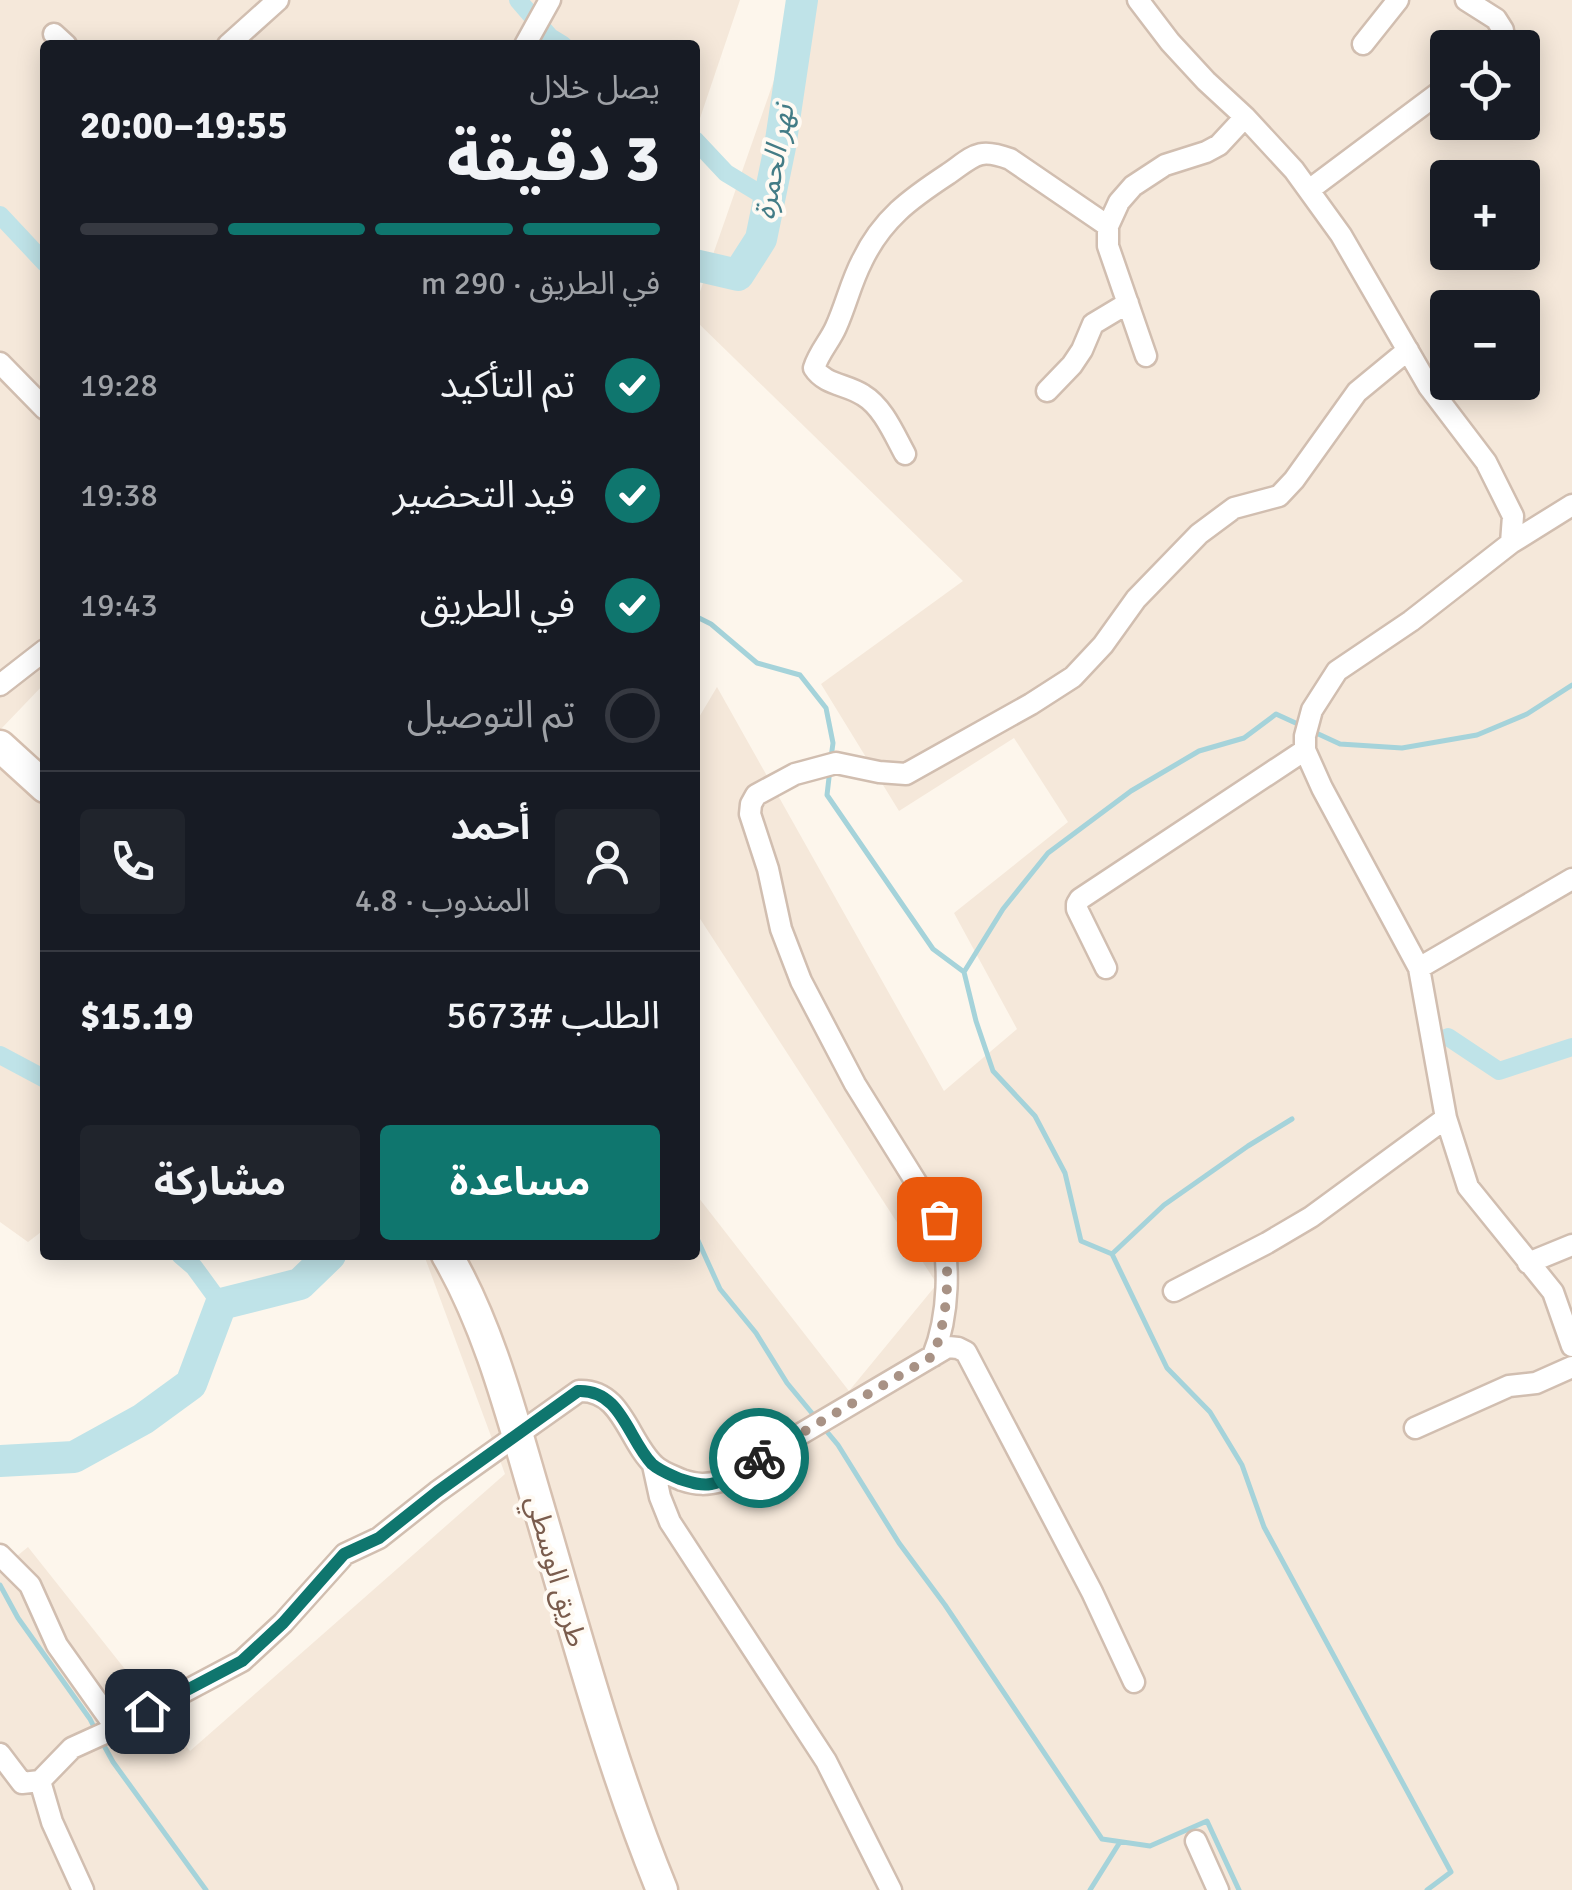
<!DOCTYPE html>
<html lang="ar">
<meta charset="utf-8">
<style>
:root{--surface:#171b24;--page:#20242c;--text:#f1f3f6;--muted:#9ea1a6;--line:#363941;--accent:#0f766e}
body{margin:0;font-family:Signika,"Noto Sans Arabic",sans-serif;background:var(--page);color:var(--text);direction:rtl;height:100vh;display:flex;flex-direction:column;font-size:38px;white-space:nowrap}
*{box-sizing:border-box;margin:0}
p{font-size:32px;color:var(--muted)}
.icon{flex:none;width:55px;height:55px;fill:none;stroke:currentColor;stroke-width:2;stroke-linecap:round;stroke-linejoin:round}
.map{position:relative;flex:1;overflow:hidden;direction:ltr}
.side{position:absolute;left:40px;top:40px;width:660px;height:1220px;display:flex;flex-direction:column;background:var(--surface);border-radius:10px;box-shadow:0 5px 25px #0003;direction:rtl}
.side>*{flex:none}
.tools{position:absolute;left:1430px;top:30px;display:grid;gap:20px}
.tools a{display:grid;place-items:center;width:110px;height:110px;border-radius:10px;background:var(--surface);box-shadow:0 5px 25px #0003;font-size:50px}
.pin{position:absolute;display:grid;place-items:center;width:85px;height:85px;color:#fff;margin:-42px;border-radius:20px;box-shadow:0 5px 15px #0006}
.courier{position:absolute;display:grid;place-items:center;width:100px;height:100px;margin:-50px;border:8px solid #0f766e;border-radius:50%;background:#fff;color:#222;box-shadow:0 2px 12px #0007}
.overview em{font-style:normal;font-weight:700}
.overview div{display:flex;flex-direction:column-reverse}
.overview{display:flex;align-items:center;justify-content:space-between;height:170px;padding:0 40px}
h1{font-size:65px;font-weight:700;line-height:75px}
.bar{display:grid;grid-template-columns:repeat(4,1fr);gap:15px 10px;align-content:center;height:120px;padding:0 40px}
.bar i{height:12px;border-radius:8px;background:var(--line)}
.bar .active{background:var(--accent)}
.bar p{grid-column:span 4}
.line{display:flex;align-items:center;gap:25px;padding:0 40px;border-top:2px solid var(--line)}
.line div{flex:1}
.round{display:grid;place-items:center;flex:none;width:105px;height:105px;border-radius:10px;background:var(--page)}
ol{padding:0 40px;list-style:none}
li{display:flex;align-items:center;gap:30px;height:110px}
li p{margin-inline-start:auto}
li .icon{padding:10px;border-radius:50%;background:var(--accent);color:#fff;stroke-width:4}
li:last-child{color:var(--muted)}
li i{width:55px;height:55px;border:5px solid var(--line);border-radius:50%}
.action{display:flex;gap:20px;margin-top:auto;padding:20px 40px}
.action a{flex:1;height:115px;border-radius:10px;background:var(--accent);color:#fff;font-size:40px;font-weight:700;line-height:115px;text-align:center}
.action a+a{background:var(--page);color:var(--text)}
.map>svg:first-child{display:block}
</style>
<div class="map">
<svg width="1572" height="1890" viewBox="0 0 1572 1890">
<rect width="100%" height="100%" fill="#fdf6ec"/>
<path fill="#f5e8da" fill-rule="evenodd" d="M0 0H740L695 133V45H45V683L0 730Z
M802 0H1572V1890H0V1570L28 1547 190 1751 505 1474 424 1255H695V1193L849 1391 937 1284 695 911V724L717 687 944 1091 1017 1029 954 913 1068 822 1014 738 899 811 821 684 963 581 695 320V306ZM1448 48H1522V122H1448ZM1448 178H1522V252H1448ZM1448 308H1522V382H1448Z
M0 756 45 797V1229L28 1242 0 1222Z"/>
<g fill="none" stroke-linecap="round" stroke-linejoin="round">
<path stroke="#a5d3da" stroke-width="5" d="M695 616 711 624 757 663 800 675 826 708 833 743 831 758
M1314 732 1340 744 1402 748 1477 735 1527 714 1572 685
M830 769 827 795 933 949 964 972 976 1021 993 1071 1035 1116 1065 1173 1081 1241 1112 1254 1167 1368 1210 1412 1242 1465 1264 1527 1451 1872 1427 1890
M964 972 1003 909 1048 853 1131 791 1199 751 1244 738 1276 714 1300 725
M695 1234 720 1289 756 1333 787 1383 816 1418
M1112 1254 1164 1205 1248 1146 1292 1119
M823 1427 838 1445 899 1543 945 1605 1102 1839 1150 1846 1207 1821 1239 1890
M0 1585 18 1618 90 1719 97 1733
M102 1742 113 1762 206 1890
M1090 1890 1120 1842"/>
<path stroke="#bfe3e8" stroke-width="18" d="M518 0 550 37 563 45
M695 140 726 173 769 199
M0 215 45 263
M1448 1037 1499 1071 1572 1047
M0 1055 45 1079
M180 1255 194 1267 221 1304"/>
<path stroke="#bfe3e8" stroke-width="32" d="M695 265 738 275 761 239 780 147 802 0
M0 1461 74 1457 143 1419 191 1384 221 1304 300 1284 330 1255"/>
<defs>
<path id="minor" d="M1138 0 1170 42 1206 81 1245 117 1294 170 1341 235 1429 387 1486 462 1513 516 1511 543
M1466 0 1496 19 1503 30 1502 44 1497 48
M54 34 66 45
M1363 44 1398 0
M228 45 278 0
M525 45 550 0
M1309 190 1448 86
M1146 356 1108 246V226L1119 202 1133 186 1165 165 1206 152 1219 145 1245 117
M0 363 45 409
M1047 391 1072 365 1082 350 1093 324 1128 303
M905 454C894 434 883 407 863 395 846 384 825 385 814 368 819 352 830 341 836 327 846 305 851 282 862 261 882 219 910 199 948 174 974 156 978 147 1010 159L1108 226
M1572 505 1511 543 1411 621 1337 671 1312 710 1305 736V750L1322 788 1419 968 1446 1118 1468 1187 1553 1292 1572 1346
M0 685 45 650
M1106 968 1077 909V904L1080 899 1305 750
M1419 968 1572 879
M1528 1263 1572 1245
M1174 1291 1267 1243 1311 1217 1446 1118
M933 1356C949 1316 951 1261 939 1219L855 1084 801 981 781 929 768 869 750 814 751 804 756 795 795 774 836 763 879 772 906 774 1031 704 1073 677 1103 645 1136 599 1199 534 1234 508 1279 496 1294 480 1357 392 1408 350
M1415 1428 1509 1386 1536 1383 1572 1367
M653 1465 660 1497 670 1522 826 1761 891 1890
M0 1555 30 1585 57 1645 116 1728 242 1661 283 1623 345 1554 379 1538 437 1492 579 1391C622 1389 628 1441 654 1465 661 1472 673 1476 682 1480 697 1485 707 1485 721 1481L948 1347 958 1348 966 1352 1092 1592 1134 1682
M0 1754 22 1783 40 1781
M1196 1841 1218 1890
M83 1890 52 1822 40 1781 72 1748 116 1728"/>
<path id="secondary" d="M0 746 45 787
M447 1255C490 1329 512 1417 536 1498 575 1630 610 1763 662 1890"/>
</defs>
<use href="#minor" stroke="#d1beb0" stroke-width="25"/>
<use href="#secondary" stroke="#d6c0b0" stroke-width="35"/>
<use href="#minor" stroke="#fff" stroke-width="20"/>
<use href="#secondary" stroke="#fff" stroke-width="30"/>
</g>
<g fill="none" stroke-linecap="round" stroke-linejoin="round">
<path stroke="#a89285" stroke-width="10" stroke-dasharray="0 18" d="M759 1458 933 1356C949 1315 952 1262 939 1219"/>
<path stroke="#0f766e" stroke-width="12" d="M147 1711 242 1661 283 1623 344 1554 379 1538 437 1492 578 1391C621 1389 628 1439 652 1464 660 1471 671 1475 680 1479 690 1482 700 1486 711 1484 728 1481 745 1467 759 1458"/>
</g>
<g text-anchor="middle" stroke-width="8" stroke-linejoin="round" paint-order="stroke">
<g font-size="28" fill="#7a5c4d" stroke="#fffaf3">
<text transform="translate(557 1571) rotate(74)" y="10">طريق الوسطي</text>
</g>
<g font-size="30" font-style="italic" fill="#437c86" stroke="#fffaf3">
<text transform="translate(774 162) rotate(-80)" y="10">نهر الحمرة</text>
</g>
</g>
</svg>
<div class="tools">
<a><svg class="icon" aria-label="locate" viewBox="0 0 24 24"><circle cx="12" cy="12" r="6"/><path d="M12 2v4M12 18v4M2 12h4M18 12h4"/></svg></a>
<a>+</a>
<a>−</a>
</div>
<div class="pin" style="left:939px;top:1219px;background:#ea580c"><svg class="icon" aria-label="bag" viewBox="0 0 24 24"><path d="M5 8h14l-1 12H6zM9 8a3 3 0 0 1 6 0"/></svg></div>
<div class="pin" style="left:147px;top:1711px;background:#1f2937"><svg class="icon" aria-label="home" viewBox="0 0 24 24"><path d="M3 11l9-7 9 7M6 9v11h12V9"/></svg></div>
<div class="courier" style="left:759px;top:1458px"><svg class="icon" aria-label="bike" viewBox="0 0 24 24"><circle cx="6" cy="16" r="4"/><circle cx="18" cy="16" r="4"/><path d="M6 16l4-8h5l3 8M10 8l3 8H6M13 5h3"/></svg></div>
<section class="side">
<div class="overview"><div><h1>3 دقيقة</h1><p>يصل خلال</p></div><em>19:55–20:00</em></div>
<div class="bar"><i class="active"></i><i class="active"></i><i class="active"></i><i></i><p>في الطريق · 290 m</p></div>
<ol>
<li><svg class="icon" aria-label="check" viewBox="0 0 24 24"><path d="M5 12l5 5 9-10"/></svg>تم التأكيد<p>19:28</p></li>
<li><svg class="icon" aria-label="check" viewBox="0 0 24 24"><path d="M5 12l5 5 9-10"/></svg>قيد التحضير<p>19:38</p></li>
<li><svg class="icon" aria-label="check" viewBox="0 0 24 24"><path d="M5 12l5 5 9-10"/></svg>في الطريق<p>19:43</p></li>
<li><i></i>تم التوصيل</li>
</ol>
<div class="line" style="height:180px"><a class="round"><svg class="icon" aria-label="person" viewBox="0 0 24 24"><circle cx="12" cy="8" r="4"/><path d="M4 21q1-7 8-7t8 7"/></svg></a><div><b>أحمد</b><p>المندوب · 4.8</p></div><a class="round"><svg class="icon" aria-label="phone" viewBox="0 0 24 24"><path d="M5 4h4l2 5-3 2q2 4 5 5l2-3 5 2v4C11 20 4 13 5 4z"/></svg></a></div>
<div class="line" style="height:130px"><div>الطلب #5673</div><b>$15.19</b></div>
<div class="action"><a>مساعدة</a><a>مشاركة</a></div>
</section>
</div>
